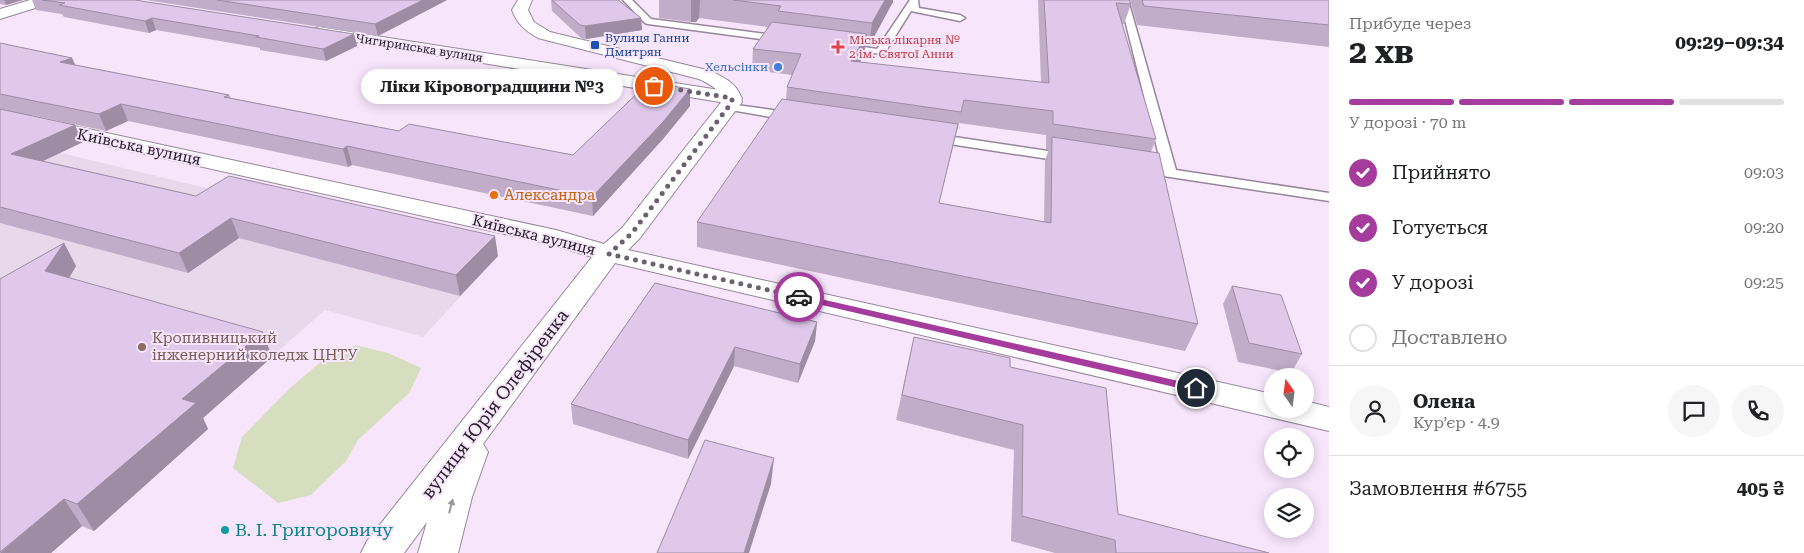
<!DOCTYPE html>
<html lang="uk">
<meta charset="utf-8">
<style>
:root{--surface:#fff;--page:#f6f6f6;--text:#202124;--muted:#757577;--line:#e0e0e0;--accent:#a53b9d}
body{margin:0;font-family:"Roboto Serif",serif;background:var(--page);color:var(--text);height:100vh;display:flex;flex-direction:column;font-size:19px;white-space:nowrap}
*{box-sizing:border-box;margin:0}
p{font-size:16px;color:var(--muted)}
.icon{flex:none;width:28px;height:28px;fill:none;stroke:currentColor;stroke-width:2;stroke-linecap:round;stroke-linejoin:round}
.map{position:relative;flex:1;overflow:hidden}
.panel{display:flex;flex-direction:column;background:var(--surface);width:475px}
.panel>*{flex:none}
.needle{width:32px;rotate:346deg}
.fabs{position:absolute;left:1264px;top:368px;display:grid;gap:10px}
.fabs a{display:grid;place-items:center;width:50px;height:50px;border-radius:50%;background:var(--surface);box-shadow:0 2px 12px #0003;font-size:25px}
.pin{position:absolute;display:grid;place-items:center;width:42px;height:42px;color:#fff;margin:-21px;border:2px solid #fff;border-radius:50%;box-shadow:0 1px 5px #0007}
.courier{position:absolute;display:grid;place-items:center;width:50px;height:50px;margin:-25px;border:4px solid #a53b9d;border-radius:50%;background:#fff;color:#222;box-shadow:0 1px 6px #0007}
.bubble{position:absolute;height:35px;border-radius:18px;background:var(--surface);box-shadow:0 2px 12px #0003;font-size:16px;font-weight:700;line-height:35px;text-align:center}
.head em{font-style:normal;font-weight:700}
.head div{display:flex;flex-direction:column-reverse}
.head{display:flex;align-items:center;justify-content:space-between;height:85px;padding:0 20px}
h1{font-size:32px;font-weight:700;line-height:38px}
.bar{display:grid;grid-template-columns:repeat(4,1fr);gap:8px 5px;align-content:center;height:60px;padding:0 20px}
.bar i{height:6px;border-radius:4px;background:var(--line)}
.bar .active{background:var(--accent)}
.bar p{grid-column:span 4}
.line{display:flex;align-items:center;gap:12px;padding:0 20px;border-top:1px solid var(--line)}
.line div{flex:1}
.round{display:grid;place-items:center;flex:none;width:52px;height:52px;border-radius:26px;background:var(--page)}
ol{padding:0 20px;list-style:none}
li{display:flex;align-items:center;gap:15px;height:55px}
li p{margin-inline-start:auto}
li .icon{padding:5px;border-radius:50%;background:var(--accent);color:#fff;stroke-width:4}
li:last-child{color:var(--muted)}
li i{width:28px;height:28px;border:2px solid var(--line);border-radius:50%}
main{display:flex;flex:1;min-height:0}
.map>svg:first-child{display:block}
</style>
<main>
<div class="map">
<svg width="1329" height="553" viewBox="0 0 1329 553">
<rect width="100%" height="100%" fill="#f7e5fb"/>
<path fill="#e8d8eb" d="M0 137 20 143 235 195 498 256 423 337 325 310 195 424 208 429 94 531 82 526 51 553H0Z"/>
<path fill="#d6debf" d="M356 345 388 353 421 368 409 393 358 440 346 461 311 495 278 503 233 468 242 437 289 389 324 359Z"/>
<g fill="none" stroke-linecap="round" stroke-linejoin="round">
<defs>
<path id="lane" d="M623 0H632L651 19 782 36 787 39 782 42 648 24 645 23Z
M910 0H918L919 8 960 15 965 18 960 21 911 11 884 54 844 50 839 47 844 44 877 49Z
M1120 0H1128L1176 170 1329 193V201L1137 172 1135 169 1137 166 1142 165 1162 168Z
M729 104 794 113 800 117 794 121 725 109 723 107Z
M934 134 1068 154 1074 158 1068 162 930 141 928 138Z"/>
<path id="street" d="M319 27 732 92 739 94 742 98 739 102 732 104 313 35 311 32 313 29Z"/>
<path id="secondary" d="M30 0H53L51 3 0 19V9Z
M518 0H532L528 10 534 22 550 32 711 71C725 78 740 85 742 102L640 238 628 250 1272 394V409H1305V401L1329 407V431L615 263 483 444 488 452 472 497 458 553H418L427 522 404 553H361L367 541 592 257 550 244 0 122V110L556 230 604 244 622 228 722 101C721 89 709 84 699 79L538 38C526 31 517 24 512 10Z"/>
</defs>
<use href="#lane" stroke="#96869a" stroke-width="3"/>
<use href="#street" stroke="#96869a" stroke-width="2"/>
<use href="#secondary" stroke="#96869a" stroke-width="2"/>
<use href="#lane" fill="#fff" fill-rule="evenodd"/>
<use href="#street" fill="#fff" fill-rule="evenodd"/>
<use href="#secondary" fill="#fff" fill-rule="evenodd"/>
</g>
<path fill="#c1acca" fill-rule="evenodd" d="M0 0H23L6 5 0 4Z
M32 0H135L354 34 357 46 326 61 260 50V48L156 30 149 33 64 17 62 14 36 10Z
M146 0H447L378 36Z
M551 0 641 18 642 30 586 39 581 38 552 11Z
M659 0H893V2L869 46H865L864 55 860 62 1041 82 1038 0H1129L1131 4 1124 24H1122L1156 139 1151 152 1198 324 1185 351 697 247V222L786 100 787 87 792 75 752 70 753 49 768 27 699 18 696 22H691L659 18ZM959 123 1046 135V149H1049L1045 160 1044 222 939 203Z
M1130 0H1329V47L1137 25Z
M0 43 72 58 75 65 229 95 231 98 399 131 573 155 690 106 663 139 593 216 352 165 348 167 128 121 106 131 31 115 83 142 43 161 196 196 498 256 460 296 239 238 188 273 0 223Z
M64 243 76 266 69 278 272 357 203 418 208 429 94 531 82 526 51 553H0Z
M655 283 817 322 815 341 798 383 734 366 688 459 573 424 571 404Z
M1232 286 1302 354 1291 373 1238 362 1223 304Z
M914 337 1010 367 1118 514 1269 553H1055L1011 541 1014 450 896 420Z"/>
<path fill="#9d8ca4" d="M4 0H23L6 5Z
M423 0H447L378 36 375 24Z
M691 0H700L699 18 696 22H691Z
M885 0H893V2L869 46 872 23Z
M152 18 156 30 149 33 145 21Z
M641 18 642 30 586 39 585 26Z
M354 34 357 46 326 61 323 49Z
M867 34 864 55 848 83 851 61Z
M72 58 79 73 60 62Z
M690 89V106L663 139 593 216 592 197Z
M121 104 128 121 106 131 99 114Z
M75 125 83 142 20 172 11 154Z
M347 146 352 165 348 167 343 149Z
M231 218 239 238 188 273 179 253Z
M495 236 498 256 460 296 456 275Z
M64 243 76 266 59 295 45 271Z
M817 322 815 341 798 383 800 364Z
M263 332 272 357 203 418 208 429 94 531 77 504 182 399Z
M735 347 734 366 688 459V440Z
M774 458 771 484 749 553H744Z
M64 499 82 526 51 553H0Z"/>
<path fill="#e0c8eb" stroke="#9d8ca4" d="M42 0H135L354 34 323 49 256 37 259 36 152 18 145 21 59 5 65 3Z
M217 0H423L375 24Z
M552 0H618L641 18 585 26 580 25Z
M733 0H885L872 23 778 11 781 6Z
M1044 0H1129L1131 4 1116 3 1156 139 1053 124V111L964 100 961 112 787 87 801 54 753 49 772 22 867 34 851 61 1049 83Z
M1142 0H1329V25L1144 6Z
M0 43 72 58 60 62 229 95 224 97 399 131 409 124 573 155 649 82 690 89 663 122 592 197 347 146 343 149 121 104 99 114 0 94Z
M782 99 958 124 939 203 1051 223 1052 137 1159 153 1198 324 697 222Z
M0 109 75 125 11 154 196 196 229 176 495 236 456 275 231 218 179 253 0 207Z
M64 243 45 271 263 332 182 399 196 403 77 504 64 499 0 552V279Z
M655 283 817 322 800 364 735 347 688 440 571 404Z
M1232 286 1281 295 1302 354 1249 343Z
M914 337 1010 358V367L1106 388 1118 514 1269 553H1116L1115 540 1022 516 1023 425 902 395Z
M705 440 774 458 744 553H657Z"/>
<defs><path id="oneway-solid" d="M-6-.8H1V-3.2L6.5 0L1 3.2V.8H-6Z" transform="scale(1.25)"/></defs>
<use fill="#9b989c" href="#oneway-solid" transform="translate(451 506) rotate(-75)"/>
<path fill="#a53b9d" d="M799 294 1196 385 1201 388 1196 392 796 299 795 297Z"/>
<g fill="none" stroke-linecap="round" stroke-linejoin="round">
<path stroke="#6c626f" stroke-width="5" stroke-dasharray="0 9" d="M654 86 732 98V102L632 233 609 254 799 297"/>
</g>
<rect fill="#1a4fb4" stroke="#f7e5fb" stroke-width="2" x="590" y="40" width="10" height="10" rx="2.5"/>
<path fill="#e0444e" stroke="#f7e5fb" stroke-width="2" d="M835.5 39.5h5v5h5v5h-5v5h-5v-5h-5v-5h5z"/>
<circle fill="#3f7fe0" stroke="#f7e5fb" stroke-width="2" cx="778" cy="67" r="5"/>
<circle fill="#e8710a" stroke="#f7e5fb" stroke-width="2" cx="494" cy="195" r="5"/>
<circle fill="#8d6e63" stroke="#f7e5fb" stroke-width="2" cx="142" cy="347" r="5"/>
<circle fill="#0f9aa8" stroke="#f7e5fb" stroke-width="2" cx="225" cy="530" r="5"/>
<g text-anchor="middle" stroke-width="4" stroke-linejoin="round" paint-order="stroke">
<g font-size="12" fill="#164399" stroke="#f7e5fb" text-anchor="start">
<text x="605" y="42">Вулиця Ганни<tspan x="605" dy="14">Дмитрян</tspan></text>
</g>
<g font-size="12" fill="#be3a42" stroke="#f7e5fb" text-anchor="start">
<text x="849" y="44">Міська лікарня №<tspan x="849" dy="14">2 ім. Святої Анни</tspan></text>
</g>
<g font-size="12" fill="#211b23" stroke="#f7e5fb">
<text transform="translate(419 48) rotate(9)" y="4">Чигиринська вулиця</text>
</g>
<g font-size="12" fill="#366cbe" stroke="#f7e5fb" text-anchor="end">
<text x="768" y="71">Хельсінки</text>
</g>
<g font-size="15" fill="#211b23" stroke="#f7e5fb">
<text transform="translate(139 147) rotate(12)" y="5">Київська вулиця</text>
<text transform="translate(534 235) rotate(14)" y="5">Київська вулиця</text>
</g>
<g font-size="15" fill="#c56008" stroke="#f7e5fb" text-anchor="start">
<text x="504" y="200">Александра</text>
</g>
<g font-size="15" fill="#785e54" stroke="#f7e5fb" text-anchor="start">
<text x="152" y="343">Кропивницький<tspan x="152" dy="17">інженерний коледж ЦНТУ</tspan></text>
</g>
<g font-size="18" fill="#211b23" stroke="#f7e5fb">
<text transform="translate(495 404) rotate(-53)" y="6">вулиця Юрія Олефіренка</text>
</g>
<g font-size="18" fill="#0d838f" stroke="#f7e5fb" text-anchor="start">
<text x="235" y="536">В. І. Григоровичу</text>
</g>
</g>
</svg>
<div class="fabs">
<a><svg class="needle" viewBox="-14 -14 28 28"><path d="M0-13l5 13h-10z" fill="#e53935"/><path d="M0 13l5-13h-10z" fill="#757577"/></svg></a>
<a><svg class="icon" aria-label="locate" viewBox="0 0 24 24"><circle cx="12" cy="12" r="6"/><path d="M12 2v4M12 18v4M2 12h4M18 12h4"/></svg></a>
<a><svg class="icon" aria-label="layers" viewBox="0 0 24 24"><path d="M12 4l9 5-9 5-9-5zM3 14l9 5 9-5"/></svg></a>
</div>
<div class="pin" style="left:654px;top:86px;background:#ea580c"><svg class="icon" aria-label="bag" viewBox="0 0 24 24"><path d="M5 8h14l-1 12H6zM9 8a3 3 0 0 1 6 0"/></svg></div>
<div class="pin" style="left:1196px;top:388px;background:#1f2937"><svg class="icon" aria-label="home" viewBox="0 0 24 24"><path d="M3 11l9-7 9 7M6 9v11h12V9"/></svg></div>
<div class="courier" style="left:799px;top:297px"><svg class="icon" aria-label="car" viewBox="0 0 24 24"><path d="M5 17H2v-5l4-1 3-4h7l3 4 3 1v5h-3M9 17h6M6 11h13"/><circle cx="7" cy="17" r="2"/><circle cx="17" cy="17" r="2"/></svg></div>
<div class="bubble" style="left:361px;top:69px;width:262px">Ліки Кіровоградщини №3</div>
</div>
<section class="panel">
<div class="head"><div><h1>2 хв</h1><p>Прибуде через</p></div><em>09:29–09:34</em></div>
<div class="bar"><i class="active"></i><i class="active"></i><i class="active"></i><i></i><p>У дорозі · 70 m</p></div>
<ol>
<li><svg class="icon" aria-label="check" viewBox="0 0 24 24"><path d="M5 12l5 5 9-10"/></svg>Прийнято<p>09:03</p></li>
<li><svg class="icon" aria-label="check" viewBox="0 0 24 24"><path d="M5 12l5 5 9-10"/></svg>Готується<p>09:20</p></li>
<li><svg class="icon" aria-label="check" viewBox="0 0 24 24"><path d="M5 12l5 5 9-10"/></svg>У дорозі<p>09:25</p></li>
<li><i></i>Доставлено</li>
</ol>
<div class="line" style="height:90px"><a class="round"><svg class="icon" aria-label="person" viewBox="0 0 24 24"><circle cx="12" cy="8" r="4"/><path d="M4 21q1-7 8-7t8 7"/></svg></a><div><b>Олена</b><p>Кур’єр · 4.9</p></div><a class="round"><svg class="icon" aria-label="chat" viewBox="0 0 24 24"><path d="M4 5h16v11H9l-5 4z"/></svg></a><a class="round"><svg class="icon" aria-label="phone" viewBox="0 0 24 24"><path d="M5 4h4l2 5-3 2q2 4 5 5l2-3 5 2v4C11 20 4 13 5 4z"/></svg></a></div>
<div class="line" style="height:65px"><div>Замовлення #6755</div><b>405 ₴</b></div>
</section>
</main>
